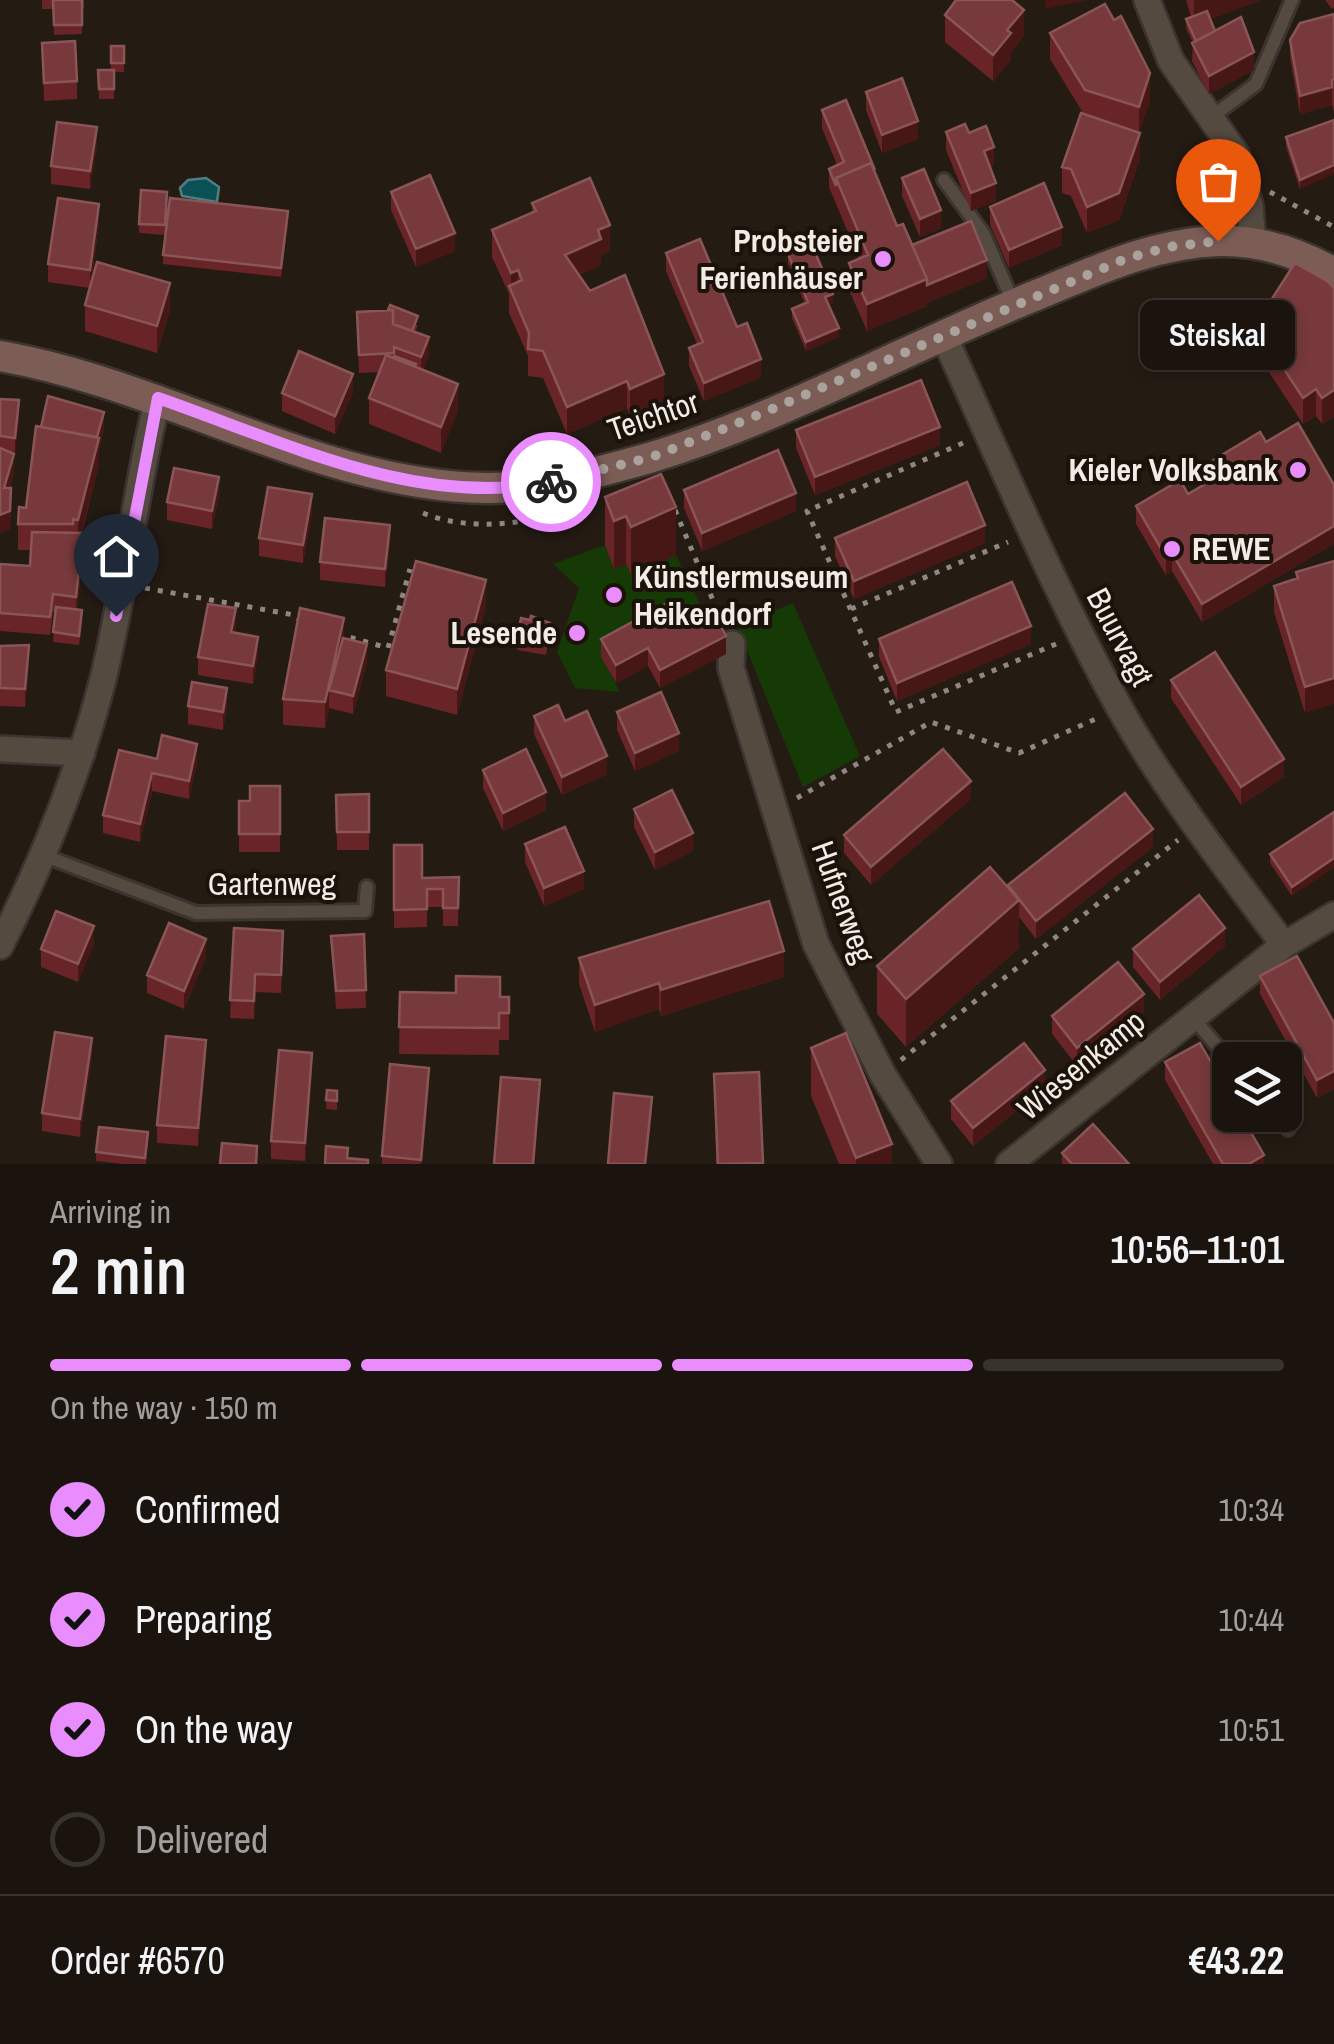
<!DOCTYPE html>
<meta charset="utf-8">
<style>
:root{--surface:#1b140e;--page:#28211c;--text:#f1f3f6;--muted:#a09e9e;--line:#39332e;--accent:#e98dfe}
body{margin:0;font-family:"Archivo Narrow",sans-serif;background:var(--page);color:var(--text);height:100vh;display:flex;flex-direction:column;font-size:38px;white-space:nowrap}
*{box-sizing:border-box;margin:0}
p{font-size:32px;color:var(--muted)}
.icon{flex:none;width:55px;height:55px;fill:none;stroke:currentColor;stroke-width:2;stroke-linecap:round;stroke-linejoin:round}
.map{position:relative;height:1164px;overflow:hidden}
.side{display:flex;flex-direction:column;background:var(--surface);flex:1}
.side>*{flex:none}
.controls{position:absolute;left:1212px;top:1042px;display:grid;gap:20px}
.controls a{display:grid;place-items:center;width:90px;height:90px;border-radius:15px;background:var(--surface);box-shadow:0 5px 15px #0003,0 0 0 2px var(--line);font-size:50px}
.pin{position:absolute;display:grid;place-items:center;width:85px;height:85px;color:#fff;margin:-102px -42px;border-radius:50% 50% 50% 0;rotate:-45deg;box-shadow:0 0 10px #0007}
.pin .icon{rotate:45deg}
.courier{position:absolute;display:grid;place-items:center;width:100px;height:100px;margin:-50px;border:8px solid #e98dfe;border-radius:50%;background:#fff;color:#222;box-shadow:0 2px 12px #0007}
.bubble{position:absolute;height:70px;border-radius:15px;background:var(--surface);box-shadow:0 5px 15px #0003,0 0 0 2px var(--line);font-size:32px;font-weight:600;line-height:70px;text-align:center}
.headline em{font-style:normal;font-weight:600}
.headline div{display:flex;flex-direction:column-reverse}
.headline{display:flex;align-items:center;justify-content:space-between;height:170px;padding:0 50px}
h1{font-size:65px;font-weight:600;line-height:75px}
.bar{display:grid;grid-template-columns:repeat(4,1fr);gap:15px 10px;align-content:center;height:120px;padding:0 50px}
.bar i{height:12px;border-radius:8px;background:var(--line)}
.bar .selected{background:var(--accent)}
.bar p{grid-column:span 4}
.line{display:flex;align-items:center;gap:25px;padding:0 50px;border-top:2px solid var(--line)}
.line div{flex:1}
ol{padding:0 50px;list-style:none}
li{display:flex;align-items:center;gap:30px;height:110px}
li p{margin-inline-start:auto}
li .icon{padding:10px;border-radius:50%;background:var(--accent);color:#111;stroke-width:4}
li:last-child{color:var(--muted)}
li i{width:55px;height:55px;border:5px solid var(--line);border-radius:50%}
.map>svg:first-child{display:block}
</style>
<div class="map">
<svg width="1334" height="1164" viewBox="0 0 1334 1164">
<rect width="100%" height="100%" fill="#241b13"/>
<path fill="#153a06" d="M605 545 614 569 626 564 630 574 676 555 713 631 686 645 671 618 601 656 620 692 575 688 557 652 579 588 553 564Z
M793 603 860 756 803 787 737 626Z"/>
<path fill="#0b5055" stroke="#507e80" stroke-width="2.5" d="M206 178 219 187 217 202 182 196 180 188 188 180Z"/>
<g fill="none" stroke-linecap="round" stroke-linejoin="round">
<defs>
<path id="lane" d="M1210 118 1256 84 1292 0
M944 180 983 233 1014 304
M45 856 196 913 365 911 367 887
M1193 1018 1230 1061
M1276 1115 1288 1129"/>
<path id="street" d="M1147 0 1171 61 1236 154 1250 206 1253 243
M943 334C1000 460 1052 586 1119 707 1166 791 1227 868 1284 945
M732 644 731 668 816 944 883 1075 939 1164
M0 749 82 753
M0 946C43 861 78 776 102 683 126 589 134 492 158 398
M1009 1164 1284 945 1334 915"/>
<path id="secondary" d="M0 356C163 384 324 487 487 488 542 488 596 473 649 458 782 418 910 346 1039 294 1097 270 1155 243 1219 241 1259 240 1299 253 1334 273"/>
</defs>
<use href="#lane" stroke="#3b3430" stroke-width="18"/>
<use href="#street" stroke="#3b3430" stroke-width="30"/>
<use href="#secondary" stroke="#3b3430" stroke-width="35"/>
<path stroke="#8f8780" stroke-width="5" stroke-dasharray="5 8" stroke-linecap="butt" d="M1270 192 1334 227
M963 443 807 511 896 712 1056 644
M675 510 723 624
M423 513C470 532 526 524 574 509
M145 588 294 615 300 620
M851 609 1008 542
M338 634 388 648 410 569
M797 798 931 722 1019 753 1098 718
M901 1060 1178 840"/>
<use href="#lane" stroke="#544a40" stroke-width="12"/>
<use href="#street" stroke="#544a40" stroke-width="25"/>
<use href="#secondary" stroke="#7c5d55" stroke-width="30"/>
</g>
<path fill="#682426" d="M42 0H84V9H82V34L54 35 53 9H42Z
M1186 0H1261L1210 19 1215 31 1254 70 1209 94 1192 61 1193 43 1186 28V19L1191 17Z
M1325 0H1334V7L1332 9Z
M1334 14V113L1332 105 1300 114 1290 58V40Z
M945 15 1024 36 1011 52V60L993 81 945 42Z
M1050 33 1150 100 1139 132 1140 159 1119 220 1087 233 1071 196 1062 193V167L1083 113 1050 59Z
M42 43 77 81V99L44 101Z
M111 46H124V72H114V99H99L98 70H111Z
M866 92 918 139 882 153 866 110Z
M822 110 875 173 897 226 912 245 987 278 927 303V306L867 331 849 290V263L859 259 829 187V169L837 165 822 128Z
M1334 120 1300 189 1286 147V137Z
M946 132 969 133 994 165 990 167 996 201 971 211 946 150Z
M97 145 90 189 51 184V166Z
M902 178 941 228 920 237 902 196Z
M167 192 165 235 139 233V224Z
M391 192 455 251 416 267 391 210Z
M532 203 610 251 601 255V265L579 275 664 400 630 415 627 408 567 434 543 378 528 376V356L509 313V294L492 257V230L532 213Z
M990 207 1062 245 1009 268 990 225Z
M288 220 281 277 163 264V255Z
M99 222 91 285 170 310 157 353 85 331V305L90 288 48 282V264Z
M666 253 761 377 704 401 689 366V348L697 344 666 271Z
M788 254 833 303 829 305 839 337 806 351 792 318V309L805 304 788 263Z
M1334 288V417L1322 424 1316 416 1303 424 1255 351V325Z
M357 312 418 325 415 332 429 355 423 370 458 410 441 453 369 424V398L380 372 359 373Z
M0 389V399L19 419 14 456V472L10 488 11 506 10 529 0 533Z
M353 392 335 434 282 411V393Z
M104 430 99 450V464L82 533 83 551 77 609 82 619 79 645 53 642 55 612H53L50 635 0 631V564L30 566 31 550H18V524L26 508Z
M796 430 940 445 815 495 796 448Z
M1266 442 1334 485V544L1202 622 1172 571 1166 575 1136 524V506L1188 494 1202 486V467Z
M684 490 796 511 702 551 684 508Z
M219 495 212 529 167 520V502Z
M605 497 676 555 631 575 626 564 614 569 605 545Z
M312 512 303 563 259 556V538Z
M835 538 985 543 854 599 835 556Z
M390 543 385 587 320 580V562Z
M1334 561 1305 713 1274 612V586L1296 579V572Z
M486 606 457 715 386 696V670Z
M236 627 234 633 258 655 253 684 198 675V657Z
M686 628 726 654 660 688 648 666 616 683 601 657V639Z
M550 632 546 655 517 650V641Z
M344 638 367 662 353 714 329 708 325 728 283 725V699Z
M879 639 1031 644 897 701 879 657Z
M0 646 29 663 25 707 0 706Z
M1171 680 1284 777 1241 805 1171 698Z
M188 706H227L223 730 188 724Z
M617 712 679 751 635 771 617 730Z
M534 716 565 721 607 774 562 795 534 734Z
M157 759 197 762 189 799 152 791 140 842 103 833V815Z
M483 770 546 810 503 831 483 788Z
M280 786V852H239V801H250Z
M369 794V850H337L336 795Z
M971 799 871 885 844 853V835Z
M634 809 693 851 655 870 634 827Z
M1334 812 1292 896 1270 863V854Z
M525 844 584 889 544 906 525 862Z
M394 845 422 878 459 877 458 926H443V907H427V927L394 928Z
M1153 847 1036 939 1019 917V948L906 1047 877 1014V966L1008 887V885Z
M234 928 283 949 281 993 255 992 254 1019 230 1018Z
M364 934 366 1008 336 1009 331 936Z
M94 944 78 982 41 967V949Z
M1225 946 1160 1000 1133 967V949Z
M206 957 184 1009 147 993V975Z
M579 958 784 977 661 1016 659 1009 595 1032 579 984Z
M1260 976 1334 1023V1089L1317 1098 1260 994Z
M400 992 509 997V1040H499V1055L399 1054Z
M1144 1012 1077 1066 1052 1034V1016Z
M811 1048 892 1164H839L811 1096Z
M92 1056 80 1137 42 1131V1113Z
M206 1058 198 1146 157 1143V1125Z
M1165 1062 1264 1164H1213L1165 1080Z
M312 1071 305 1161 271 1159V1141Z
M759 1072 763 1164H716L714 1074Z
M429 1086 422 1164H382V1156Z
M1045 1088 973 1146 951 1119V1101Z
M327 1090 337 1100V1110L326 1109Z
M148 1142 146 1164H122L96 1161V1152Z
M1062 1153 1129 1164H1062Z"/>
<path fill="#471716" d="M1045 0H1089L1045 9Z
M1194 0H1261V1L1194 24Z
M1024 10V36L1011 52V60L993 81V55L1007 30Z
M1254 52V70L1209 94V76Z
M1150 73V100L1139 133V107Z
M1332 87V105L1300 114V96Z
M918 121V139L882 153V135Z
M97 127V145L90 189V171Z
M1140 133V159L1119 220 1087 233V207Z
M994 147V165L984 170V151Z
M1334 165V174L1300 189V180Z
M996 183V201L971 211V193Z
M99 204V222L90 288V270Z
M941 210V228L920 237V219Z
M610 225V251L601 255V265L565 281V255L598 230Z
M1062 227V245L1009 268V250Z
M455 233V251L416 267V249Z
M987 260V278L927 303V306L867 331V304L927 279Z
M518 270V297L511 291V273Z
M170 283V310L157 353V326Z
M833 294V303L825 306V297Z
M839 328V337L806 351V342Z
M429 337V355L421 375V357Z
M761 359V377L704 401V383Z
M353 374V392L335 434V416Z
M664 374V400L630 415V389Z
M627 381V408L567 434V407Z
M458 384V410L441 453V427Z
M1316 389V416L1303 424V398Z
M1334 390V417L1322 424V398Z
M19 400V419L15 456V438Z
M104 412V430L99 450V464L78 546V520Z
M940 427V445L815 495V477Z
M14 454V472L4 506V488Z
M219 477V495L212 529V511Z
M11 488 10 529 0 533V515Z
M796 493V511L702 551V533Z
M312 494V512L303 563V545Z
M676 507V555L631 575V527Z
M626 516V564L614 569V521Z
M390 525V543L385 587V569Z
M985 525V543L854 599V581Z
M1334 526V544L1202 622V604Z
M83 533V551L76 615V597Z
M1172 553V571L1166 575V557Z
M486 580V606L457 715V689Z
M236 608V627L231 650V632Z
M344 618V644L329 690V708L325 728V702Z
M1031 626V644L897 701V683Z
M726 636V654L660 688V670Z
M258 637V655L253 684V666Z
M367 644V662L353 714V696Z
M29 645V663L25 707V689Z
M648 648V666L616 683V665Z
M1334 678V704L1305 713V687Z
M227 688V706L223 730V712Z
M679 733V751L635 771V753Z
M197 744V762L189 799V781Z
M607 756V774L562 795V777Z
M1284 759V777L1241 805V787Z
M152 773V791L140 842V824Z
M971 781V799L871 885V867Z
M546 792V810L503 831V813Z
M1153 829V847L1036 939V921Z
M693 833V851L655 870V852Z
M1334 858V868L1292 896V887Z
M584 871V889L544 906V888Z
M1019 900V948L906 1047V999Z
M94 926V944L78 982V964Z
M1225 928V946L1160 1000V982Z
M206 939V957L184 1009V991Z
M784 951V977L661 1016V990Z
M659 983V1009L595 1032V1005Z
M1144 994V1012L1077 1066V1048Z
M92 1038V1056L80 1137V1119Z
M206 1040V1058L198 1146V1128Z
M312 1053V1071L305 1161V1143Z
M429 1068V1086L422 1164H421Z
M1045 1070V1088L973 1146V1128Z
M1334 1071V1089L1317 1098V1080Z
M540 1080 535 1164H533Z
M652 1097V1115L647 1164H645Z
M892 1144V1164H856V1158Z
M1264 1155V1164H1249Z"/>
<path fill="#77393b" stroke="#8a5556" stroke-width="2.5" d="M53 0H82V25H54Z
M956 0H1012L1024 10 1007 30 1011 33 993 55 945 15Z
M1105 4 1114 20 1121 16 1150 73 1139 107 1085 90 1050 33Z
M1207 11 1215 31 1196 41 1186 19Z
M1334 14V79L1332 80V87L1300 96 1290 40 1300 23Z
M1241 17 1254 52 1209 76 1192 43Z
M75 41 77 81 44 83 42 43Z
M111 46H124V63H111Z
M98 70H114V89H99Z
M902 78 918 121 882 135 866 92Z
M846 100 875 170 871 163 836 178V186L829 169 844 162 822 110Z
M1081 113 1140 133 1119 193 1087 207 1071 169 1062 167Z
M1334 120V165L1300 180 1286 137Z
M57 122 97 127 90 171 51 166Z
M965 124 969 133 986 126 994 147 984 151 996 183 971 193 946 132Z
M871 163 897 226 903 224 927 279 867 304 849 263 868 255 836 178Z
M924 169 941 210 920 219 902 178Z
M430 175 455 233 416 249 391 192Z
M590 178 610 225 598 230 601 239 565 255 590 291 625 275 664 374 630 389 627 381 567 407 543 351 528 349 529 333 509 286 522 280 518 270 511 273 492 230 536 211 532 203Z
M1044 183 1062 227 1009 250 990 207Z
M141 190 167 192 165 225 139 224Z
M58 198 99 204 90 270 48 264Z
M170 198 288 211 281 268 163 255Z
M971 221 987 260 927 285V279L912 245Z
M700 239 737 327 747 323 761 359 704 383 689 348 703 342 666 253Z
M811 243 833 294 825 297 839 328 806 342 792 309 808 302 788 254Z
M97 262 170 283 157 326 85 305Z
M1295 263 1327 281 1334 288V390L1322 398 1316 389 1303 398 1255 325Z
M390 305 418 316 412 331 393 324V310H388Z
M393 310V324L429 337 421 357 394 347V353L359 355 357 312Z
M299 351 353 374 335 416 282 393Z
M386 355 458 384 441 427 369 398Z
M394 356 416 364 415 366 393 358Z
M921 380 940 427 815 477 796 430Z
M48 396 104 412 97 437 41 427Z
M0 399 19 400 15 438 0 436Z
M1298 423 1334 485V526L1202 604 1172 553 1166 557 1136 506 1180 480 1188 494 1210 481 1202 467 1260 432 1266 442Z
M36 426 99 438 78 520 73 519V524H18L19 507 26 508Z
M0 448 14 454 4 488H11L10 511 0 515Z
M778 450 796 493 702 533 684 490Z
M174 468 219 477 212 511 167 502Z
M661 474 676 507 631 527 626 516 614 521 605 497Z
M967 482 985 525 854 581 835 538Z
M268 487 312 494 303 545 259 538Z
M325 518 390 525 385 569 320 562Z
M32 532 83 533 76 597 53 594 50 617 0 613V564L30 566Z
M416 561 486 580 457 689 386 670Z
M1334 561V678L1305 687 1274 586 1298 578 1296 572Z
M1012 582 1031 626 897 683 879 639Z
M671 601 686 628 714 614 726 636 660 670 648 648 616 665 601 639Z
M208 604 236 608 231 632 258 637 253 666 198 657Z
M56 607 82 610 79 636 53 632Z
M300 608 344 618 325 702 283 699Z
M531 616 550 623 546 646 517 641 521 618 530 620Z
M343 638 367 644 353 696 329 690Z
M29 645 25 689 0 688V646Z
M1215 652 1284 759 1241 787 1171 680Z
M192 682 227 688 223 712 188 706Z
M661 692 679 733 635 753 617 712Z
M558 705 565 721 587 711 607 756 562 777 534 716Z
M162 735 197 744 189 781 152 773 140 824 103 815 119 750 157 759Z
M526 749 546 792 503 813 483 770Z
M943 749 971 781 871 867 844 835Z
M250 786H280V834H239V801H250Z
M672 790 693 833 655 852 634 809Z
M1125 793 1153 829 1036 921 1008 885Z
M369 794V832H337L336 795Z
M1334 812V858L1292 887 1270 854Z
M565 827 584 871 544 888 525 844Z
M394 845H422V878L459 877 458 908H443V889H427V909L394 910Z
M990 867 1019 900 906 999 877 966Z
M1199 895 1225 928 1160 982 1133 949Z
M769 901 784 951 661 990 659 983 595 1005 579 958Z
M56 911 94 926 78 964 41 949Z
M169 923 206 939 184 991 147 975Z
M234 928 283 931 281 975 255 974 254 1001 230 1000Z
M364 934 366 990 336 991 331 936Z
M1297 956 1334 1023V1071L1317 1080 1260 976Z
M1118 962 1144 994 1077 1048 1052 1016Z
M456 976 500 977V997H509V1013H499V1028L399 1027 400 992 456 993Z
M55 1032 92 1038 80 1119 42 1113Z
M846 1033 892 1144 856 1158 811 1048Z
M166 1036 206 1040 198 1128 157 1125Z
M1024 1043 1045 1070 973 1128 951 1101Z
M1200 1043 1230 1096V1115H1241L1264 1155 1249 1164H1223L1165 1062Z
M279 1050 312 1053 305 1143 271 1141Z
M390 1064 429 1068 421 1160 382 1156Z
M759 1072 763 1163 718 1164 714 1074Z
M501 1077 540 1080 533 1164H494Z
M327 1090 337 1091V1101L326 1100Z
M614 1093 652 1097 645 1164H608Z
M1093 1124 1129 1164H1072L1062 1153Z
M99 1127 148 1132 145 1158 96 1152Z
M222 1143 257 1146 256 1164H220Z
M326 1146 348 1148 347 1158 368 1160V1164H325Z"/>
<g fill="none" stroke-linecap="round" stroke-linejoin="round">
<path stroke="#aaa29c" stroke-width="10" stroke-dasharray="0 18" d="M551 482 652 457 746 420 1125 259 1169 247 1218 241"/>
<path stroke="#e98dfe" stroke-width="12" d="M116 616 158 398C282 441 417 509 551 482"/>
</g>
<g fill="#e98dfe" stroke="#1b120a" stroke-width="4">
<circle cx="883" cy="259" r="10"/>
<circle cx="1298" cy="470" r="10"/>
<circle cx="1172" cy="549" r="10"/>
<circle cx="614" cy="595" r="10"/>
<circle cx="577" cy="633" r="10"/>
</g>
<g text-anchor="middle" stroke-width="8" stroke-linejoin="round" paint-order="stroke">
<g font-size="32" font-weight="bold" fill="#f2ebe6" stroke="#1b120a" text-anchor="end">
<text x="863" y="252">Probsteier<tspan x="863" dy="37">Ferienhäuser</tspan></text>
<text x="1278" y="481">Kieler Volksbank</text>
<text x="1192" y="560" text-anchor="start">REWE</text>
<text x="634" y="588" text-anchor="start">Künstlermuseum<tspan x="634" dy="37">Heikendorf</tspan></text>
<text x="557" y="644">Lesende</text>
</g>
<g font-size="32" fill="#f2ebe6" stroke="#1b120a">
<text transform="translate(653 416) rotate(-19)" y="11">Teichtor</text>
<text transform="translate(1120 637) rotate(62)" y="11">Buurvagt</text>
<text x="272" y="895">Gartenweg</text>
<text transform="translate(843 902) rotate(70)" y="11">Hufnerweg</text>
<text transform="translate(1081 1065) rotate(-39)" y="11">Wiesenkamp</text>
</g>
</g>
</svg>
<div class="controls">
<a><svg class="icon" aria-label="layers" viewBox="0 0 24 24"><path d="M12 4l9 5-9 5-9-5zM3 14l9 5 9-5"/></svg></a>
</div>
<div class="pin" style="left:1218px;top:241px;background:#ea580c"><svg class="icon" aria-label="bag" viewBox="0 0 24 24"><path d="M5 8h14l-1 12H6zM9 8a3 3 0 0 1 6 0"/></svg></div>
<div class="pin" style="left:116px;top:616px;background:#1f2937"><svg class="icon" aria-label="home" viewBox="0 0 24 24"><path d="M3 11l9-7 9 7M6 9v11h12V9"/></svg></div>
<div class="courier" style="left:551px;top:482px"><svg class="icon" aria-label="bike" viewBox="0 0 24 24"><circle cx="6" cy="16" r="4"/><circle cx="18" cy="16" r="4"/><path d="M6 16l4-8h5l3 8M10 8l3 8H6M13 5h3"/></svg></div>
<div class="bubble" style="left:1140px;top:300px;width:155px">Steiskal</div>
</div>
<section class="side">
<div class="headline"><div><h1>2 min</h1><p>Arriving in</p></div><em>10:56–11:01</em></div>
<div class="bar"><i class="selected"></i><i class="selected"></i><i class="selected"></i><i></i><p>On the way · 150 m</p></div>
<ol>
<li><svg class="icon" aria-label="check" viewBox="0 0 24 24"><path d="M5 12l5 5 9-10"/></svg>Confirmed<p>10:34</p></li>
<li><svg class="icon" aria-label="check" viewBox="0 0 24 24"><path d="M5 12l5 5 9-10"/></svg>Preparing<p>10:44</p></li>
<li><svg class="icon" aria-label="check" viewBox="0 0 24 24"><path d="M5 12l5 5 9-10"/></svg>On the way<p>10:51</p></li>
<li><i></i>Delivered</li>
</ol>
<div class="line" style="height:130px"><div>Order #6570</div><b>€43.22</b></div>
</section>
